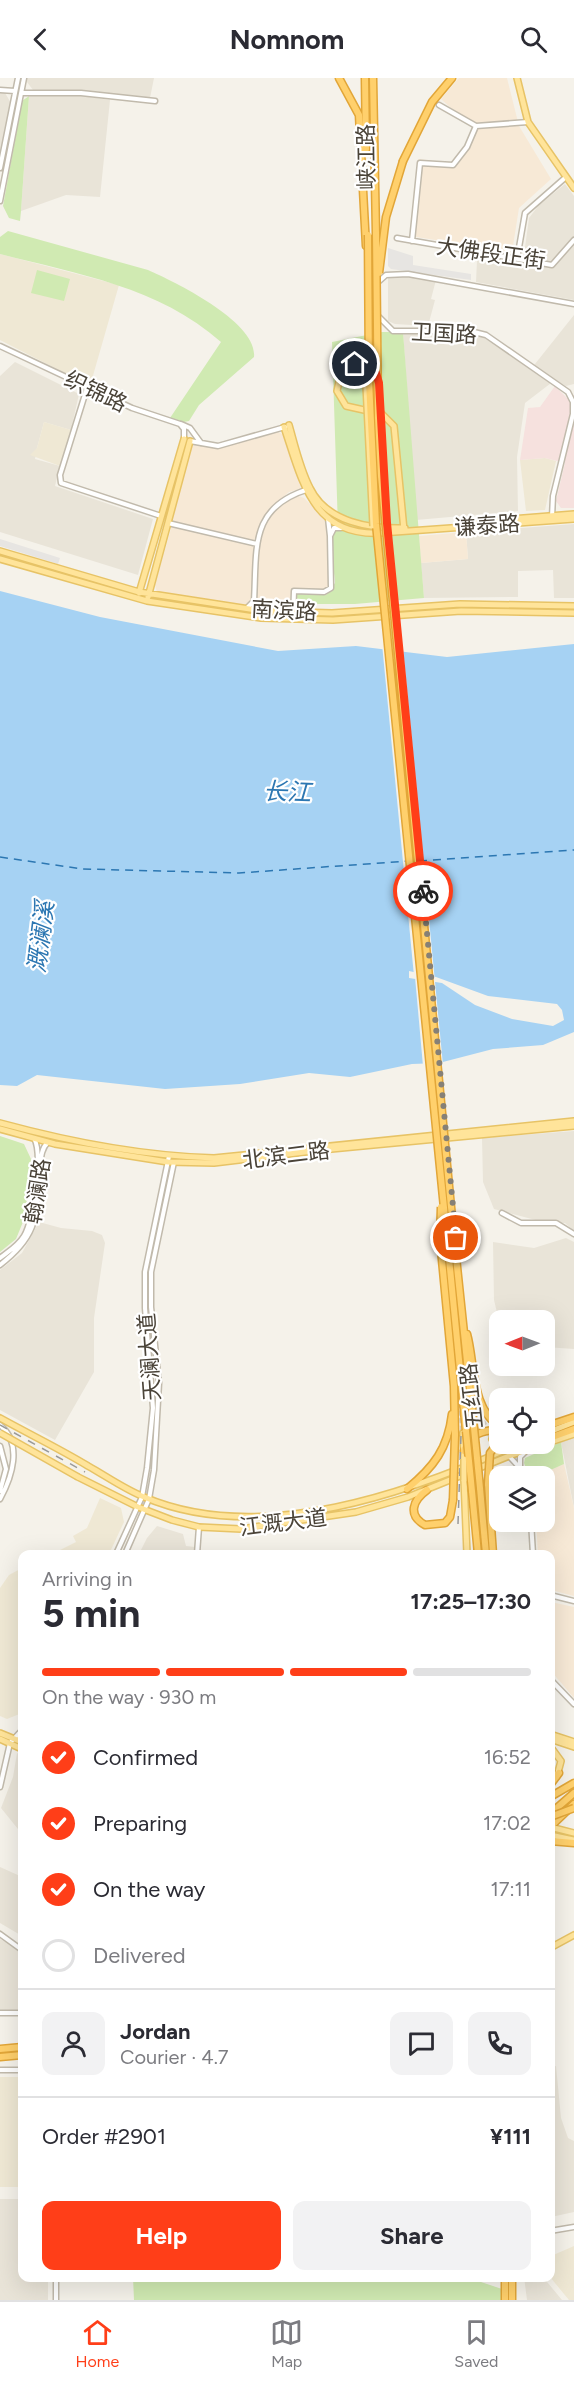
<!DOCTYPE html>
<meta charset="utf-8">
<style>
:root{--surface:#fff;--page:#f2f2f3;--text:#2b2b33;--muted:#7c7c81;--line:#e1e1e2;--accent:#ff3e18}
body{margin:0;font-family:Figtree,"Noto Sans SC",sans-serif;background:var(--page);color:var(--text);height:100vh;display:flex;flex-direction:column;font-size:22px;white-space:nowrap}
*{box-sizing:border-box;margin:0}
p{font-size:20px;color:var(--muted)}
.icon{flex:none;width:33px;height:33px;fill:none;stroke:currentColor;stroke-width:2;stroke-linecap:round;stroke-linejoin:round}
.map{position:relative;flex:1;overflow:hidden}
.drawer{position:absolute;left:18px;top:1472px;width:537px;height:732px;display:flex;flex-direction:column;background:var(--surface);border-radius:12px;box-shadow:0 6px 24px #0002}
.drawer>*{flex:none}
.needle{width:39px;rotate:269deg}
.fabs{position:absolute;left:489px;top:1232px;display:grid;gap:12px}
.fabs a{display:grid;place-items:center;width:66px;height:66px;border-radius:12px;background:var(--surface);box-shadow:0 6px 24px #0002;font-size:30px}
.pin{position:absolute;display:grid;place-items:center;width:51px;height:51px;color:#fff;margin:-26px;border:3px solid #fff;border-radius:50%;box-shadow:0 2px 6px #0007}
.courier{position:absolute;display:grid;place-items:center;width:60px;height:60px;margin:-30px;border:4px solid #ff3e18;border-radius:50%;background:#fff;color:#222;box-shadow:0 2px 8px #0007}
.overview em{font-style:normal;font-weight:700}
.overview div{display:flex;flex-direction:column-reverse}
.overview{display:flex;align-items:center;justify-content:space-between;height:102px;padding:0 24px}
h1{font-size:39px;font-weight:700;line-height:45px}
.bar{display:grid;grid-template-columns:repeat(4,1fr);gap:9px 6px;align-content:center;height:72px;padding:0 24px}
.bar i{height:8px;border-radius:4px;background:var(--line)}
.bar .on{background:var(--accent)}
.bar p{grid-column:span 4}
.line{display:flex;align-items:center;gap:15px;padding:0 24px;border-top:2px solid var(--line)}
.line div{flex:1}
.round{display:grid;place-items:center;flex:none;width:63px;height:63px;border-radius:12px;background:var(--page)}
ol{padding:0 24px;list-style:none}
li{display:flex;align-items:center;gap:18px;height:66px}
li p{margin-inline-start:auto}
li .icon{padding:6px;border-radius:50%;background:var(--accent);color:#fff;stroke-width:4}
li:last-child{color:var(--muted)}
li i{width:33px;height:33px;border:3px solid var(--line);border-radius:50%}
.action{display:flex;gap:12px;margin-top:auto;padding:12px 24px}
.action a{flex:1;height:69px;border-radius:12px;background:var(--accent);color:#fff;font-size:24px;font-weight:700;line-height:69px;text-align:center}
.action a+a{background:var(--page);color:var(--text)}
header{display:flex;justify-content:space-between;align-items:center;height:78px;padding:0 24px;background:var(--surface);font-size:27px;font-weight:700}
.dock{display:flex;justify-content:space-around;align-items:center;height:84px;border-top:2px solid var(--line);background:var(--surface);font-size:16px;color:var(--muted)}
.dock a{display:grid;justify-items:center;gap:3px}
.dock .on{color:var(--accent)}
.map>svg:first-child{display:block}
</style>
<header><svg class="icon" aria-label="back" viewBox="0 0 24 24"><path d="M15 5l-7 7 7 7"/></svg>Nomnom<svg class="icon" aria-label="search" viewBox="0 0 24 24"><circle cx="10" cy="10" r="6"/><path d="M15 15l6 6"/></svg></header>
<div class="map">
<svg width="574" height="2222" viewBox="0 0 574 2222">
<rect width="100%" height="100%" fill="#f5f2ea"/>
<path fill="#e9e4d8" d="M27 0H154L150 20 82 13 33 12 27 4Z
M0 15H5L11 25 0 80Z
M29 18H81L110 22 100 119 66 117 21 133Z
M565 106 574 118V222L476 204 477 182 523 184 529 140 539 127Z
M393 194 436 202 431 221 435 222 428 248 395 246 388 243V197Z
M574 237V306L566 308 555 302 525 325 517 379 518 433 416 442 403 254 478 257 488 260 531 291Z
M15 284 79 316 71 352 44 344 37 370 35 381 60 388 55 408 153 441 138 497 0 454V298Z
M574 446V520H554L553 492 518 493V519L424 520 421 485 468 481 466 454Z
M574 1053V1153L565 1145H547L494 1131 483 1104 482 1060Z
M39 1144 61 1150 92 1153 102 1157 105 1165 94 1240V1294L55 1362 0 1332V1192L22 1175Z
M566 1160 574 1164V1271L545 1269 544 1242 499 1243 494 1222 493 1164 534 1170Z
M574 1360V1430L561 1364Z
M157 1448 183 1456 186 1468 195 1469 194 1476H139L147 1460Z
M17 1675 22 1678V1756L1 1730 13 1699Z
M0 1789 20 1798 22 1797V1858L0 1845Z
M0 1861 15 1869 22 1877V1932H0Z
M556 1988 561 2040 568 2060 574 2063V2134L551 2139 550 1989Z
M0 2121H22V2199H48V2222H0Z
M524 2199H543L562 2222H527Z"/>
<path fill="#f7e9d6" d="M459 0H507L519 48 551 101 519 130 512 174 410 158 418 81 451 85 464 70 472 49 441 21Z
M278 354 284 357 302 407 300 411 289 414 270 430 263 440 257 460 252 463 172 444 170 440 190 369 195 366 218 370Z
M296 417 304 420 327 443 330 507 324 511H292L290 526 256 523 259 466 263 452 274 433Z
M172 447 252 466 255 470 252 522 245 528 157 514 155 507Z
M466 454 468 481 421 485 419 458Z
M564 1386 574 1430V1518L551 1512 550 1476H538L536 1443H544V1398H537Z
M551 1524 574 1529V1620L551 1593Z"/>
<path fill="#efe8d4" d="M0 176 119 207 90 308 0 262Z
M44 344 71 352 60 388 30 377 37 370Z
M545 380 556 383 545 432 526 433 520 382Z
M100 1420 121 1430 124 1444 109 1476H52L76 1464 73 1458 87 1450Z
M22 1490V1635L7 1641 0 1638V1510L9 1497Z
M0 1999H22V2109H0Z
M574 2168V2222H569L550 2199 551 2178Z"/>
<path fill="#f6e1de" d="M555 308 567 320 574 317V430H561L556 423 565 385 545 380 520 382 528 330 540 329Z"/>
<path fill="#d0eab2" d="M29 18 21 133 20 143 9 140 3 128 22 23Z
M8 153 148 192C175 204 258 244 254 279L199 327 189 343 184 344 170 340 221 264C159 209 78 196 0 176V159Z
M37 192 70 201 64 223 31 215Z
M382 254H403L424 520 355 526H297V516L326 517 335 505C335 489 324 464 338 450L332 264Z
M0 1058 24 1066 31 1081 25 1139 16 1161 0 1174Z
M561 1364 564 1386 537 1398H529L524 1385 525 1380Z
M133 2199H466L502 2211V2222H134Z"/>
<path fill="#e7e5e2" d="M388 170 413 178V187L471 196V202L391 191 388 188Z
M0 461 60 480 58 486 0 468Z"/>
<path fill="#a6d2f3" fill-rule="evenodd" d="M0 513 100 539 278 573 356 568 447 579 574 566V954L543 967 493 971 439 985 412 986 350 999 309 995 240 1006 165 1011 37 997 17 1008 0 1007ZM409 893 436 899 488 918 557 926 562 932 564 942 553 948 512 941 475 927 442 905 409 900Z"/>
<path fill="#f5f2ea" d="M382 566 403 570 443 987 439 988H423L415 899 430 901 414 898Z"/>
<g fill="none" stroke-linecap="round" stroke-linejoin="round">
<path stroke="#2c77b2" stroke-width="1.5" stroke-dasharray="8 6" stroke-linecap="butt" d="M0 779 83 791 239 795 408 783
M419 783 574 772"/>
<path stroke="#d3cfc6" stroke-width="5" stroke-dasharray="5 2.5" stroke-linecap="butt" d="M451 1228 463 1355
M472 1307 479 1336 492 1361"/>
<defs>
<path id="minor" d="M0 12 15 13
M21 15H81L155 23
M439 27 476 48 528 44
M0 90 18 0
M0 123 24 0
M397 160 552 187 574 162
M412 163 420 85 453 87 467 69 476 48
M517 181 525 135 566 99
M377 205 386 197 408 196 574 226
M378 238 393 253H470L486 257 568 314 573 324V336L553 418 552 439
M0 268 132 330 180 346 184 351V361
M87 310 60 397 61 405 161 438
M181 346 190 350 201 365
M190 363 218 368 285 349
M328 440 330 458 334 450H341
M168 445 257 466
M254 523C257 470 249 429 309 411
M247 530 254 523 261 532
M293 541 294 513 324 514 331 510 330 458
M502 1135 521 1145H556L574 1156
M0 1180C9 1173 18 1168 24 1158 34 1142 43 1076 34 1060
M0 1187C40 1156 36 1137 40 1090 41 1080 41 1071 48 1064
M0 1347C23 1366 12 1399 0 1421
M0 1368 6 1391 0 1413
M509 1378 520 1390V1379L526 1373
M520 1390 524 1398
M531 1443 533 1476
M116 1476 142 1419 147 1390 153 1330 145 1230V1194L169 1078
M125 1476 149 1421 154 1392 159 1305 151 1229V1194L174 1084
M197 1476 199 1449
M550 1517 574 1523
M550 1601 574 1626
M0 1709 10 1665 22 1652
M0 1856 22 1872
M0 1935H22
M0 1992H22
M550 2153 574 2149
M56 2199V2222"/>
<path id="major" d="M517 0 528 44 574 110
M377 299 369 287 355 286 341 294 337 313 346 328 382 336 394 348 404 452
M340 300C351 290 362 295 366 308
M289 347C295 368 300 391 310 410 327 445 371 451 405 450
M284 349C302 402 312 459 381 455L574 441
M474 444 574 436
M0 473 139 514 262 533 332 535 460 526 574 528
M0 481 147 523 261 540 333 542 461 533 574 535
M139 515 184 361
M148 519 190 363
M0 1045C70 1064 141 1078 214 1080L574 1043
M0 1051 55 1066 168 1084 214 1085 321 1072 574 1048
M0 1340C29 1356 60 1371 88 1388 106 1398 124 1411 144 1419 261 1469 412 1414 521 1365
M463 1355 464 1381
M544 1356 574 1344
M492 1361 503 1366 517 1365
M78 1399 138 1429 172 1442 199 1449 241 1451 356 1434 408 1419 509 1378 574 1356
M464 1402 467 1476
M0 1655 22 1664
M550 1656 574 1664
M0 1661 22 1671
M550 1661 574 1669
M550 1668 561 1683 557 1698
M550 1749 574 1755
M550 1757 574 1762
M550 1870 574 1857"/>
<path id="highway" d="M339 0 359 37 366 168
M365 0 366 71
M373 0 376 156
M403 83 432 24 452 0
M447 1160 466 1353
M454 1160 474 1350
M440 1161 454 1308 455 1357
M467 1256C475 1285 471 1332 500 1348
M544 1349 574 1339
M544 1362 574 1351
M464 1373C468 1357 484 1351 500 1352
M488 1406 493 1476
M480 1410 486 1476
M407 1411C434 1389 448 1370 452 1336
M427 1412C413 1422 407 1437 425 1447L445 1445 450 1439 453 1422
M472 1413 478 1476
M550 1707 559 1695
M550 1719 574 1705
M550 1736 574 1715
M550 1749 574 1726
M550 1763 574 1765
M0 1971 22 1969
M0 1979 22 1977
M505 2199V2222
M512 2199V2222"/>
</defs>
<use href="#minor" stroke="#c1baac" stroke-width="7"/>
<use href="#major" stroke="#e7c366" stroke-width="8"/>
<use href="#highway" stroke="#e2a638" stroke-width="9"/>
<use href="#minor" stroke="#fff" stroke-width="4"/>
<use href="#major" stroke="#ffe49a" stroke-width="5"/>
<use href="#highway" stroke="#ffd06c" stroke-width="6"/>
<path stroke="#999" stroke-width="1.5" stroke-dasharray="8 8" stroke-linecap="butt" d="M376 343 383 436 453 1160
M0 1347 85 1394
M458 1446 461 1357"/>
<defs>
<path id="major-bridge" d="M366 308 373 448
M0 1355 78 1399
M464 1381V1402"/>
<path id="highway-bridge" d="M376 156 378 339 381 398 454 1160
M368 157 369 303 376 446 447 1160
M379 195 386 139 403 83
M440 1161 441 1129
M474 1350 480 1410
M466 1353 472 1413
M488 1406 490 1375 500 1362
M453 1422 455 1357
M550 1739 574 1730"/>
</defs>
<use href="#major-bridge" stroke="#e7c366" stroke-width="8" stroke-linecap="butt"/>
<use href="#highway-bridge" stroke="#e2a638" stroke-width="9" stroke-linecap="butt"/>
<use href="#major-bridge" stroke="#ffe49a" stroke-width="5"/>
<use href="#highway-bridge" stroke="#ffd06c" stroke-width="6"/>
</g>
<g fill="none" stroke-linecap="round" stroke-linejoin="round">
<path stroke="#868076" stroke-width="6" stroke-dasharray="0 10.8" d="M423 813 456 1160"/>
<path stroke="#ff3e18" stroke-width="8" d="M355 286 369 288 376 295 379 305 387 445 423 813"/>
</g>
<g text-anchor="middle" stroke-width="4.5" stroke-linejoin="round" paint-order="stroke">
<g font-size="22" fill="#4a4338" stroke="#fff">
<text transform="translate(366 79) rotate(-91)" y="8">峡江路</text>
<text transform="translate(491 175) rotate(8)" y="8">大佛段正街</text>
<text transform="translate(444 255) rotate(3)" y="8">卫国路</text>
<text transform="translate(96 313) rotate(25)" y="8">织锦路</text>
<text transform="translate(487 447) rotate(-4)" y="8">谦泰路</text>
<text transform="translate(284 532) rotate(3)" y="8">南滨路</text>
<text transform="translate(286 1077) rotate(-7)" y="8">北滨二路</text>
<text transform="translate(37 1113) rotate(-81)" y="8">翰澜路</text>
<text transform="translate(149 1279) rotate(-94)" y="8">天澜大道</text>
<text transform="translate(471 1318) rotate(-96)" y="8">五红路</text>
<text transform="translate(283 1444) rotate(-7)" y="8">江溉大道</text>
</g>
<g font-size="24" font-style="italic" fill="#2c77b2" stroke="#fff">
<text transform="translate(287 714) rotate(2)" y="8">长江</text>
<text transform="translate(41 859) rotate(-83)" y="8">溉澜溪</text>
</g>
</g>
</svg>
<div class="fabs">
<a><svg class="needle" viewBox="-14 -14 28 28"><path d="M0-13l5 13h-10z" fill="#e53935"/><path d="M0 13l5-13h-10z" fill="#7c7c81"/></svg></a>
<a><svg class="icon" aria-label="locate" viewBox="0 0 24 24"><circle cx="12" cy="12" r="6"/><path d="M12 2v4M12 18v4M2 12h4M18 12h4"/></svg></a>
<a><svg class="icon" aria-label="layers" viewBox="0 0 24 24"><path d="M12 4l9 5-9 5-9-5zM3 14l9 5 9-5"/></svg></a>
</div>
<div class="pin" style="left:456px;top:1160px;background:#ea580c"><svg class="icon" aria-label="bag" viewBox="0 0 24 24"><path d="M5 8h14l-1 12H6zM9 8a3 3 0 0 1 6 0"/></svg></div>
<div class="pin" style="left:355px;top:286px;background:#1f2937"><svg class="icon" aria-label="home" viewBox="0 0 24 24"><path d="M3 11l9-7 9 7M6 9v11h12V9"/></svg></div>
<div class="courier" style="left:423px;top:813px"><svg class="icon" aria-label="bike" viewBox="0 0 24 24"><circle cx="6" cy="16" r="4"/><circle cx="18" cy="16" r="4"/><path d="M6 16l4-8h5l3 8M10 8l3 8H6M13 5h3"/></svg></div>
<section class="drawer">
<div class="overview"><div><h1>5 min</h1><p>Arriving in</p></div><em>17:25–17:30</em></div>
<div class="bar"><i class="on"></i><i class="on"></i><i class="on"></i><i></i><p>On the way · 930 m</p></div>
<ol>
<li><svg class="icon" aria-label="check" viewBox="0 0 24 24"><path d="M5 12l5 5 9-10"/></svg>Confirmed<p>16:52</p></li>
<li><svg class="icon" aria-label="check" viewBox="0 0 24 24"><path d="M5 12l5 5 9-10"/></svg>Preparing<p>17:02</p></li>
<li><svg class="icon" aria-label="check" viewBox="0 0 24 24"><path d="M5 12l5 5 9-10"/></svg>On the way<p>17:11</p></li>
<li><i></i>Delivered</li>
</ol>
<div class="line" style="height:108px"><a class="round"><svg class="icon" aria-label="person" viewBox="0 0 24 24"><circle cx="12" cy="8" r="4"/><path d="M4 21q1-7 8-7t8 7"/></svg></a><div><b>Jordan</b><p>Courier · 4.7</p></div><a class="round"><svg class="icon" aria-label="chat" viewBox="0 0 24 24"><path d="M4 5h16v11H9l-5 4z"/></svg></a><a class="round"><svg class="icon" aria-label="phone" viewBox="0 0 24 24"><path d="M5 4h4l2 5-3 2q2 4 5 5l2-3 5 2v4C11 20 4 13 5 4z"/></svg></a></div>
<div class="line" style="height:78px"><div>Order #2901</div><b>¥111</b></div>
<div class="action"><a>Help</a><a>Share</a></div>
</section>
</div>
<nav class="dock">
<a class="on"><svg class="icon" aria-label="home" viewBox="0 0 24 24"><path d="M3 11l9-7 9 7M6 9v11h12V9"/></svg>Home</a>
<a><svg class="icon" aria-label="map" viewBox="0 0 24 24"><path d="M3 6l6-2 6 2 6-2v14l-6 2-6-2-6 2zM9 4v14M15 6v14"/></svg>Map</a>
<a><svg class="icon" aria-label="saved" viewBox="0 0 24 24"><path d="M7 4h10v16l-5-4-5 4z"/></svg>Saved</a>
</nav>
